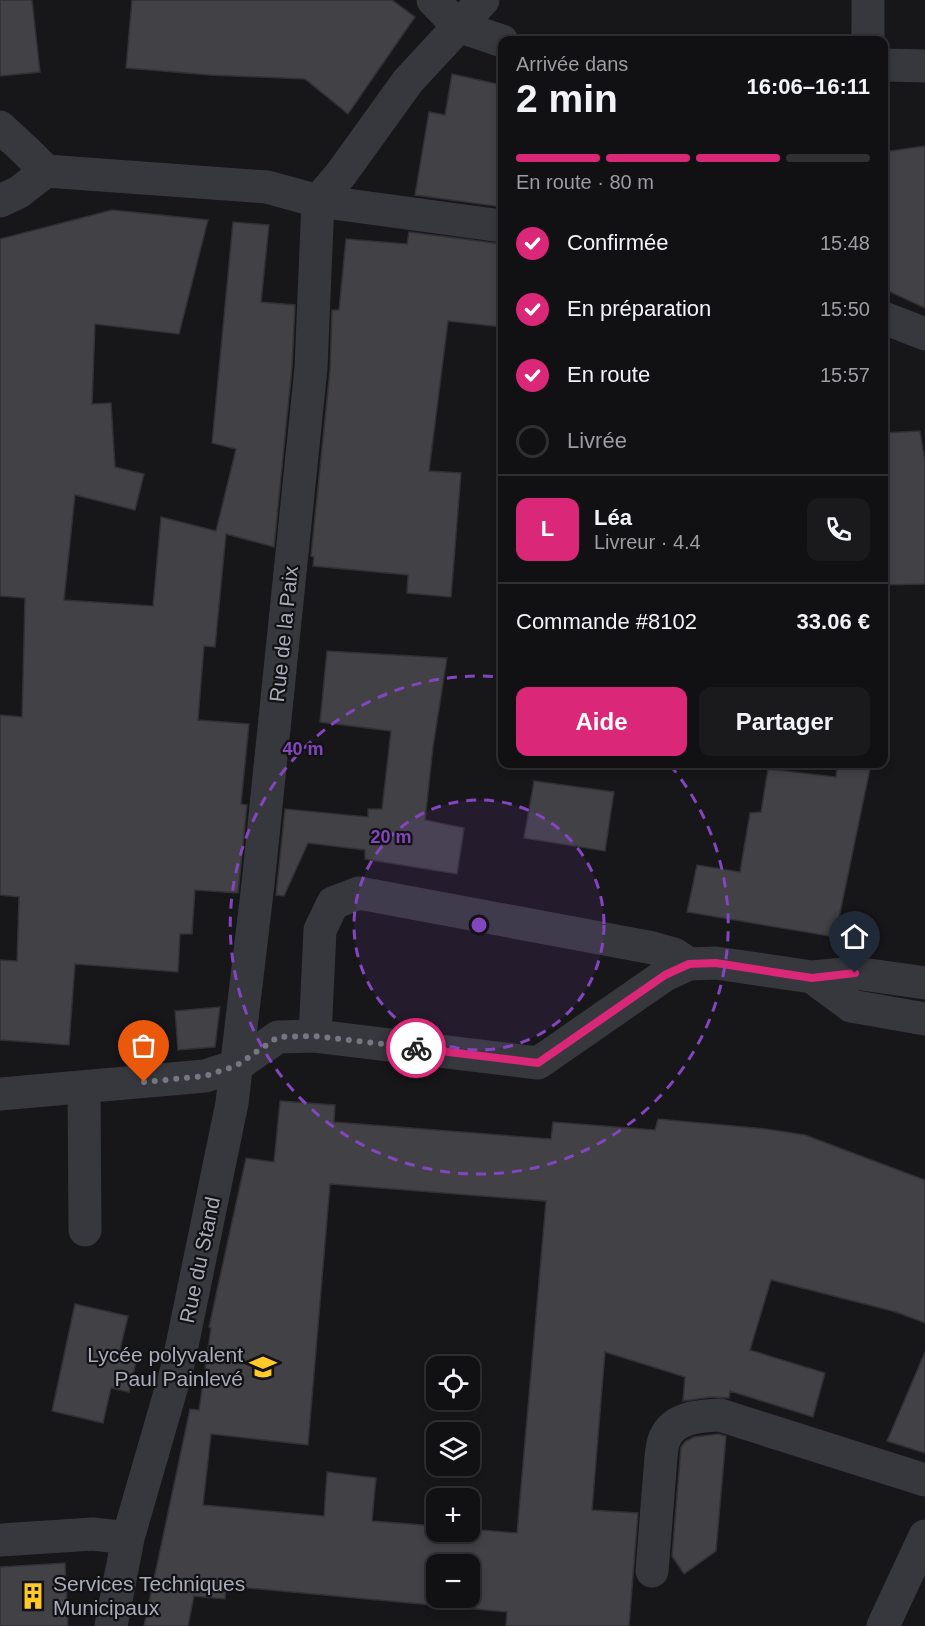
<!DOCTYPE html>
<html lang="fr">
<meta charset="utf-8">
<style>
:root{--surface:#111013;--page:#1a191c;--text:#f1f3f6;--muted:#9c9da0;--line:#303033;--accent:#db2777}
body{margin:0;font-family:Arial,sans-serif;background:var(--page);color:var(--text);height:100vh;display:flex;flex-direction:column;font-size:22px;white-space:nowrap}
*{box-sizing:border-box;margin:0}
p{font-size:20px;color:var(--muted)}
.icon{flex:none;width:33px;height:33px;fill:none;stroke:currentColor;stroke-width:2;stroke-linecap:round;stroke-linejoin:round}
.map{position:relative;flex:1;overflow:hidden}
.drawer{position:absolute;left:498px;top:36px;width:390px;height:732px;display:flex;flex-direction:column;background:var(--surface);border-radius:12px;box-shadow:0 3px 9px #0003,0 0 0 2px var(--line)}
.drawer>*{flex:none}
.buttons{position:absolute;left:426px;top:1356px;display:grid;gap:12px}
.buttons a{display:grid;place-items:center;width:54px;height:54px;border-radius:12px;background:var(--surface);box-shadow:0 3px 9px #0003,0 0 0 2px var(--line);font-size:30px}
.pin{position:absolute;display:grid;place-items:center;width:51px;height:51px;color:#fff;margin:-62px -26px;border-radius:50% 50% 50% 0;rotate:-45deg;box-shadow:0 0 6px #0007}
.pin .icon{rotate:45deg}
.courier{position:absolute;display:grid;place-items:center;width:60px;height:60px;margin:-30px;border:4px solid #db2777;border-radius:50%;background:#fff;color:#222;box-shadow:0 2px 8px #0007}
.overview em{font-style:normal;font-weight:600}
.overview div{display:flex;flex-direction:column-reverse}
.overview{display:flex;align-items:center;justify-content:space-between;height:102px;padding:0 18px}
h1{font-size:39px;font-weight:600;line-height:45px}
.bar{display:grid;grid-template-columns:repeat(4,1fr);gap:9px 6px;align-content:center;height:72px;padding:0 18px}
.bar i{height:8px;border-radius:4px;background:var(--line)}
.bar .on{background:var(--accent)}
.bar p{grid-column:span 4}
.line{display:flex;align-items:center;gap:15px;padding:0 18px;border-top:2px solid var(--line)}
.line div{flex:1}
.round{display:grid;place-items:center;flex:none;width:63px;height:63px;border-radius:12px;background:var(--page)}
ol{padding:0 18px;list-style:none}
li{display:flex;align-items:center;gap:18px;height:66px}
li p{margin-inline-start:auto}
li .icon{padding:6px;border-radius:50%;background:var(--accent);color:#fff;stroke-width:4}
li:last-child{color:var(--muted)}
li i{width:33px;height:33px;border:3px solid var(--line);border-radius:50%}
.cta{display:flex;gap:12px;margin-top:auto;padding:12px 18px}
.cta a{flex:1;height:69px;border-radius:12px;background:var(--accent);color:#fff;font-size:24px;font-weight:600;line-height:69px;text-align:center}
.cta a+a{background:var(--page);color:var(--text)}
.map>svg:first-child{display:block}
</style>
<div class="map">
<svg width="925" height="1626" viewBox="0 0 925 1626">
<rect width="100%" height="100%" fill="#171619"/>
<path fill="#414146" stroke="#313035" stroke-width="1.5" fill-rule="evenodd" d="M0 0H32L40 72 0 76Z
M132 0H392L415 17 348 114 305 79 210 75 126 68Z
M452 74 502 85V207L415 195 429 112 445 115Z
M925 146V308L884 289V152Z
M112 210 208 220 179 334 95 324 92 404 111 403 115 467 144 474 135 510 75 495 64 600 153 606 161 517 216 531 236 449 212 443 233 222 269 225 261 302 295 305 292 367 274 547 226 534 215 647 204 646 198 720 249 724 241 804 247 805 238 893 195 890 192 934H180L178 972 75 964 69 1045 0 1040V960L17 961 19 897 0 895V715L22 717 25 598 0 596V239Z
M409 232 502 244V327L448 321 429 471 461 473 451 597 407 593 408 575 313 566 314 557 311 556 330 370 332 310H339L346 239 407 244Z
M920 431 925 462V584L884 585V433Z
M327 651 447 658 433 747 425 820 464 828 457 874 365 859V850L308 843 284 896 276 895 285 809 368 817V809H382L391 731 320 722Z
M837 764H871L835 937 687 912 697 865 740 872 750 813 761 812 768 769 836 777Z
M534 781 614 792 605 851 524 838Z
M220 1007 215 1047 178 1050 175 1011Z
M280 1101 335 1105 334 1122 551 1139 553 1122 655 1130 658 1119 766 1129 805 1135 925 1180V1323L896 1312 771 1280 750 1350 825 1373 813 1417 730 1391 729 1398 711 1397 683 1401 685 1377 605 1352 592 1510 638 1513 629 1626H506L507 1612 226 1586 225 1599 194 1596 188 1626H144L190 1409 199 1410 211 1328 209 1327 246 1158 274 1162ZM330 1184 546 1201 517 1533 470 1529V1532H436V1526L372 1521 376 1478 327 1472 324 1516 203 1505 211 1434 308 1445ZM436 1564H470V1598H436Z
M75 1304 128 1316 120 1350 138 1354 129 1392 111 1388 103 1423 52 1411Z
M925 1352V1453L887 1441Z
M718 1434 726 1436 716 1551 684 1574 672 1556 681 1447 686 1441 694 1437Z
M65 1563 68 1626H0V1567Z"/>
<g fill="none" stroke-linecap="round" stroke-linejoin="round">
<path stroke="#37383e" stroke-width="33" d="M433 0 458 26 502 41
M868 0V40
M884 65 925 66
M0 127 26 151 46 171
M46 171 267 187 318 201 502 226
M0 201 19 192 46 171
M318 201 341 174 408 81 483 0
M884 318 925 334
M812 977 851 1006 925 1019
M315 1036 320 930 333 903 359 893 653 948 674 954 689 964
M84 1087 85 1230
M0 1094 205 1076 236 1066 278 1037 315 1036 538 1063 665 975 689 964 716 963 812 977 855 973 925 983
M0 1540 93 1534 128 1538
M652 1571 661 1457C662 1451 662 1443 665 1438 674 1417 700 1416 720 1415L925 1480
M111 1626 128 1538 178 1365 232 1103 258 884 311 368 318 201
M883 1626 925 1536"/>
</g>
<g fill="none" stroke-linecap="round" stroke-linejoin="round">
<path stroke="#757882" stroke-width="6" stroke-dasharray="0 10.8" d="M144 1082 205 1076 236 1066 278 1037 315 1036 416 1048"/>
<path stroke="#db2777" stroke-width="8" d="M416 1048 538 1063 665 975 689 964 716 963 812 978 855 973"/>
</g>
<circle cx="479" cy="925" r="125" fill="#8446be" fill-opacity=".12"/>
<g fill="none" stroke="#8446be" stroke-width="3" stroke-dasharray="10 8">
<circle cx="479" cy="925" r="125"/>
<path d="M670 765A249 249 0 1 1 501 677"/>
</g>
<defs>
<symbol id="school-bare" viewBox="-9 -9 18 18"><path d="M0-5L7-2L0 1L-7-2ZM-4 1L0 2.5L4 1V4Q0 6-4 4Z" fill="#ffc928" stroke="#121114" stroke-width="2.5" paint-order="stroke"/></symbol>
<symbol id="building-bare" viewBox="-9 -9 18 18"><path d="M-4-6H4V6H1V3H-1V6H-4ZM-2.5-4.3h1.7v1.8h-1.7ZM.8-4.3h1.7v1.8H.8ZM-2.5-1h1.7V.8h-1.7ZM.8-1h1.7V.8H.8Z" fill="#ffc928" stroke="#121114" stroke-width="2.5" paint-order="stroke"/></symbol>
</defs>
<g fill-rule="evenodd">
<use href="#school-bare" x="244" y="1348" width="38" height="38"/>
<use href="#building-bare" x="14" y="1577" width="38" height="38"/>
</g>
<g text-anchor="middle" stroke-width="4.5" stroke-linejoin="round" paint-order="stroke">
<g font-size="21" fill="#a8acba" stroke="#121114">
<text transform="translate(284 634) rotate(-84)" y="7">Rue de la Paix</text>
<text transform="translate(200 1260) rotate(-78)" y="7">Rue du Stand</text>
</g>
<g font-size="21" fill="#a8acba" stroke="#121114" text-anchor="end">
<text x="243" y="1362">Lycée polyvalent<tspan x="243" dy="24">Paul Painlevé</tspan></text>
<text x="53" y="1591" text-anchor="start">Services Techniques<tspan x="53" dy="24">Municipaux</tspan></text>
</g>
</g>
<circle cx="479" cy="925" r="9" fill="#8446be" stroke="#121114" stroke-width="3"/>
<g font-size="18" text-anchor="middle" font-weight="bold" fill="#8446be" stroke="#121114" stroke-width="4.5" stroke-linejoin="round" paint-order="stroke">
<text x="303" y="755">40 m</text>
<text x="391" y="843">20 m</text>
</g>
</svg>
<div class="buttons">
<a><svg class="icon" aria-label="locate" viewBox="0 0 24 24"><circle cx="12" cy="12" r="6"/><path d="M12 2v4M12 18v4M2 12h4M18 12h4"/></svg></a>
<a><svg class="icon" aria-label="layers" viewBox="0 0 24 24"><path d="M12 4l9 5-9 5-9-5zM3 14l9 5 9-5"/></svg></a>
<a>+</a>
<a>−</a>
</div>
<div class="pin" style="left:144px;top:1082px;background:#ea580c"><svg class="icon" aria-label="bag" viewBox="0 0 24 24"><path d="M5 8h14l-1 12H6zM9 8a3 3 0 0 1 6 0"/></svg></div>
<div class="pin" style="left:855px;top:973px;background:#1f2937"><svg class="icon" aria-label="home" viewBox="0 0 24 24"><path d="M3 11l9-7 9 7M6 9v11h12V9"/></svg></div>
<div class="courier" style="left:416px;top:1048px"><svg class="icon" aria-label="bike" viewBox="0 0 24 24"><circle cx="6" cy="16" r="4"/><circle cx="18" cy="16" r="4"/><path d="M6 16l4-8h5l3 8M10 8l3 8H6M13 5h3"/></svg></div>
<section class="drawer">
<div class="overview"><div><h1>2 min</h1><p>Arrivée dans</p></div><em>16:06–16:11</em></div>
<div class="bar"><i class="on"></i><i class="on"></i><i class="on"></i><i></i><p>En route · 80 m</p></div>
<ol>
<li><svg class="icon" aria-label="check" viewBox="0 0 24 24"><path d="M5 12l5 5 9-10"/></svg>Confirmée<p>15:48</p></li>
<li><svg class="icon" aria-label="check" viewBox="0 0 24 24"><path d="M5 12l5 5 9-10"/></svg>En préparation<p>15:50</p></li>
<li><svg class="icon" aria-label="check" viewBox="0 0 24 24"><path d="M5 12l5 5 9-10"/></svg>En route<p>15:57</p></li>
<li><i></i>Livrée</li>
</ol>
<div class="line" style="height:108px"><b class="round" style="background:var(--accent);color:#fff">L</b><div><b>Léa</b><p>Livreur · 4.4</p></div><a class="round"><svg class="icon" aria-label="phone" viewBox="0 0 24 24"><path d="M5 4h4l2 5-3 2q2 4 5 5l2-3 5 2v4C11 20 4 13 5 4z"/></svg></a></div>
<div class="line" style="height:78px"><div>Commande #8102</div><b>33.06 €</b></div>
<div class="cta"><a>Aide</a><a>Partager</a></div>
</section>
</div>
